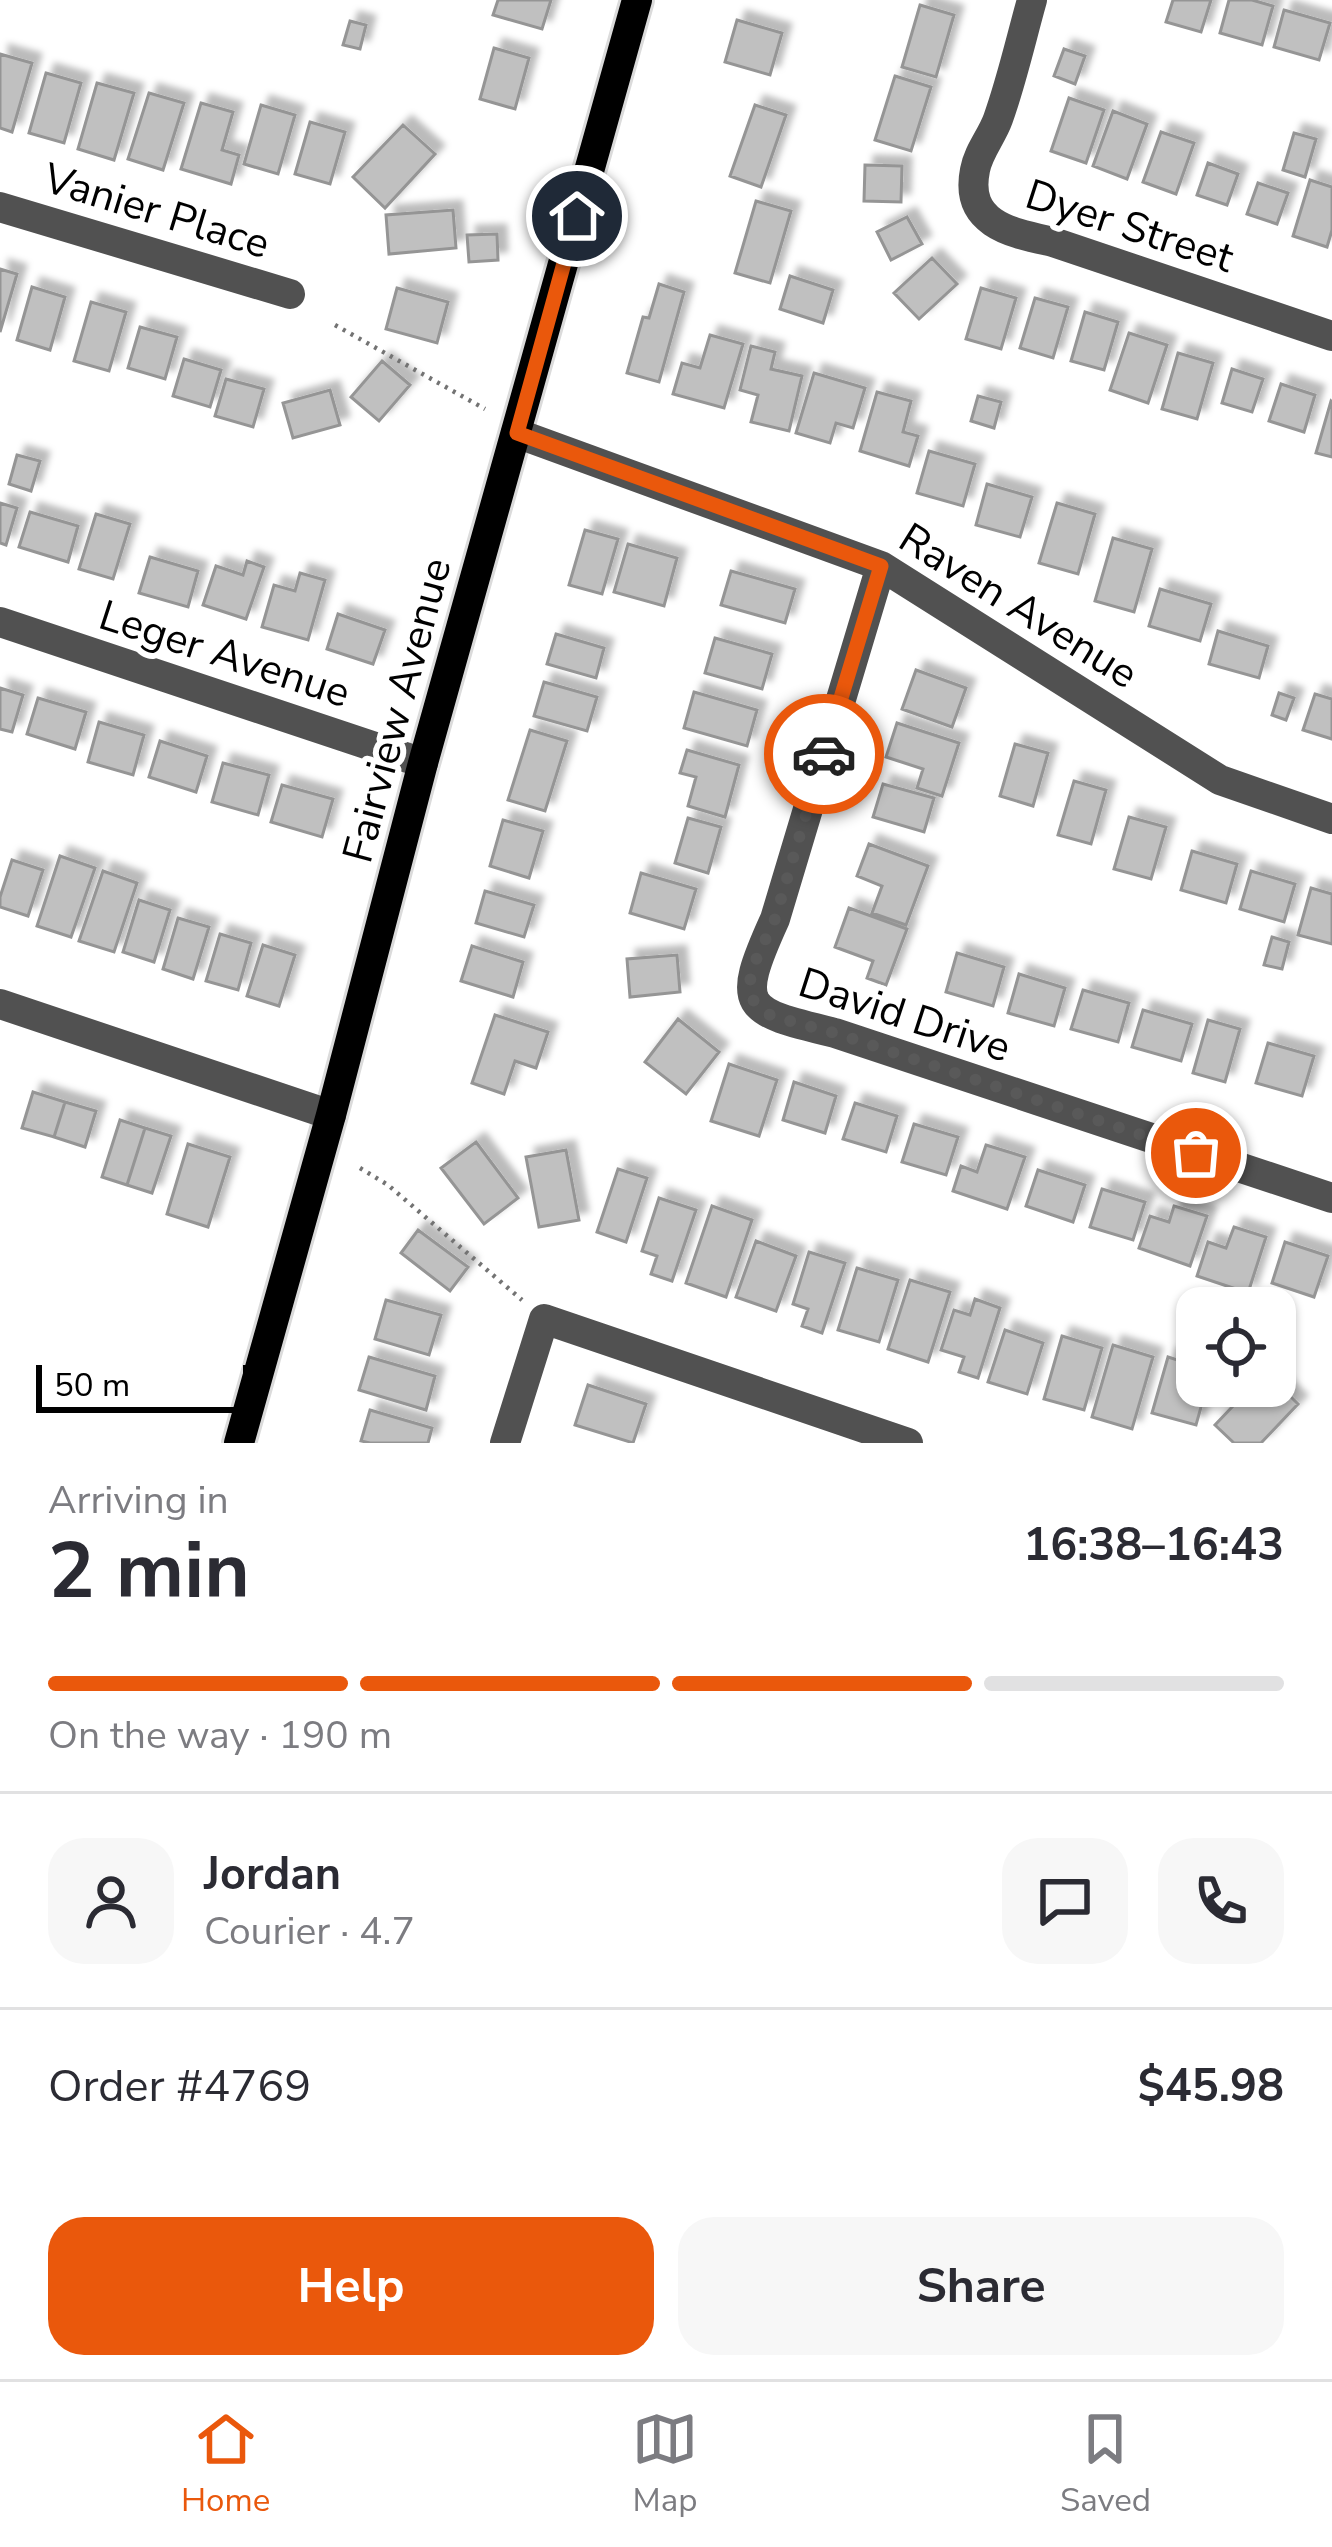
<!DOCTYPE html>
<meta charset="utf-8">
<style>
:root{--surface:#fff;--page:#f7f7f7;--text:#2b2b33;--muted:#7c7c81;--line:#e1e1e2;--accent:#ea580c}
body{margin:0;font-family:"Nunito Sans",sans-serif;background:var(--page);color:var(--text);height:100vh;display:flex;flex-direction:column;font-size:45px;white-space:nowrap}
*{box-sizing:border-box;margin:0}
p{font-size:39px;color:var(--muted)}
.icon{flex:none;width:66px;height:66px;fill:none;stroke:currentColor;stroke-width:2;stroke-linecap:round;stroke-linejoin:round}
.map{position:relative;height:1443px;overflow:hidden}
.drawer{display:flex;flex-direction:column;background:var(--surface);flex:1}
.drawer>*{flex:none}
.tools{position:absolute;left:1176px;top:1287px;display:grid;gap:24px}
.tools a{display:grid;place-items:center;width:120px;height:120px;border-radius:24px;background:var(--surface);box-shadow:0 3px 9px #0004;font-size:60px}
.scale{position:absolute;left:36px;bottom:30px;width:213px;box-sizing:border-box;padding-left:12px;border:6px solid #000;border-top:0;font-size:33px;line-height:42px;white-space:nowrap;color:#000;-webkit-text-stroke:9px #fff;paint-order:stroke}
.pin{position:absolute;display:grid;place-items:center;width:102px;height:102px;color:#fff;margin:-51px;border:6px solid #fff;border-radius:50%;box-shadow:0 3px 12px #0007}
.courier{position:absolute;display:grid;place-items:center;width:120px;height:120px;margin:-60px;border:9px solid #ea580c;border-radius:50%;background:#fff;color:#222;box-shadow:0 3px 15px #0007}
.summary em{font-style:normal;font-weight:700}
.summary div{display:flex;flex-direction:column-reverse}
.summary{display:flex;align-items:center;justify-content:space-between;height:204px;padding:0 48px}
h1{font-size:78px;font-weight:700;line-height:90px}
.bar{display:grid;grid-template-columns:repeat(4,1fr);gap:18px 12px;align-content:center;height:144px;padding:0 48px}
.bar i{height:15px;border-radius:9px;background:var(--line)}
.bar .current{background:var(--accent)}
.bar p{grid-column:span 4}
.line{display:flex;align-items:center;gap:30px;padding:0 48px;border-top:3px solid var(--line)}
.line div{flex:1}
.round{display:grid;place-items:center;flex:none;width:126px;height:126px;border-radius:36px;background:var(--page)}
.action{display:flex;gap:24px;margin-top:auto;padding:24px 48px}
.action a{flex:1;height:138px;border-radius:36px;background:var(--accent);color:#fff;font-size:48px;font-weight:700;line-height:138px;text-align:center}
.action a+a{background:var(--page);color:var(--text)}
.tabs{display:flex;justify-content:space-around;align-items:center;height:168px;border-top:3px solid var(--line);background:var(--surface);font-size:33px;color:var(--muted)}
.tabs a{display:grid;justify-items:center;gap:6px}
.tabs .current{color:var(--accent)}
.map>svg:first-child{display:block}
</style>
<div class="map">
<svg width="1332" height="1443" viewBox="0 0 1332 1443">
<defs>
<filter id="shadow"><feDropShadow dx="9" dy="-9" stdDeviation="3" flood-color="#0004"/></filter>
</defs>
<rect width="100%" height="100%" fill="#fff"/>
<path fill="#c0c0c0" stroke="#959595" stroke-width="3" filter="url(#shadow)" d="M498 0H551L542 29 493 15Z
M1173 0H1211L1201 32 1166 22Z
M1229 0H1252L1273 6 1262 45 1220 33Z
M920 5 954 15 936 77 902 67Z
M1284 10 1330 23 1319 60 1274 47Z
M737 20 782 33 770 75 725 62Z
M350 21 366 25 360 49 343 45Z
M494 48 529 58 515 109 480 99Z
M1064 49 1085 56 1075 84 1054 76Z
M0 54 32 63 12 132 0 128Z
M46 73 81 83 64 143 29 133Z
M895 76 931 87 911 151 875 140Z
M97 83 134 93 114 160 78 149Z
M149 93 184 103 163 170 128 159Z
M1069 98 1104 110 1086 163 1051 151Z
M201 103 233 112 222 150 239 155 231 184 181 169Z
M261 105 295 115 278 174 244 164Z
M755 105 786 115 761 187 730 176Z
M1113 111 1147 124 1127 179 1093 166Z
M310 122 345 132 330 184 295 174Z
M403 125 435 154 385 208 353 177Z
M1161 132 1194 143 1176 194 1143 182Z
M1294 133 1316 139 1305 177 1283 170Z
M1208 163 1238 174 1227 205 1197 195Z
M865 165 902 166 901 202 864 201Z
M1310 180 1332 187V230L1327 247 1293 236Z
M1258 183 1288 193 1277 224 1247 214Z
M756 201 791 211 770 283 735 273Z
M453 210 456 248 389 254 386 215Z
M907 217 922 244 891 260 877 232Z
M497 234 498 260 469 262 467 235Z
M932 258 957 284 919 319 894 293Z
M0 269 17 274 0 332Z
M790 276 833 290 823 323 780 309Z
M659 284 684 292 659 382 627 373 643 317 649 318Z
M32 287 65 297 50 350 17 340Z
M397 288 448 302 437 343 386 329Z
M981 288 1016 298 1001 349 966 339Z
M1035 298 1068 307 1053 358 1020 348Z
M91 302 126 312 109 371 74 361Z
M1085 312 1118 322 1104 370 1071 361Z
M140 327 177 337 165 379 128 368Z
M1129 333 1167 345 1148 403 1110 390Z
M710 335 743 344 724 408 673 394 682 363 700 368Z
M751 346 775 352 771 369 802 376 789 431 751 422 758 395 740 390Z
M1178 353 1213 363 1197 419 1162 409Z
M184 359 221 370 210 407 173 396Z
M382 361 410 385 379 421 351 397Z
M1232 369 1263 379 1252 412 1222 403Z
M814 373 865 388 853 428 836 423 830 443 796 433Z
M226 379 264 389 253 427 215 416Z
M1281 384 1315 395 1304 432 1269 421Z
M330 390 340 425 293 438 283 403Z
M877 392 911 401 903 432 918 436 909 466 860 451Z
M978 396 1001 402 994 428 971 421Z
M1331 401 1332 402V457L1316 453Z
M929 451 975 464 963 506 917 493Z
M17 455 40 461 31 491 9 484Z
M987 484 1032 497 1020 537 976 525Z
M0 503 17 508 6 545 0 543Z
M1057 503 1095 514 1078 574 1039 563Z
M30 512 78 526 68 562 19 547Z
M96 514 130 524 113 579 79 569Z
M585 530 618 539 602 594 569 585Z
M1113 538 1152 549 1134 612 1095 601Z
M628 544 677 558 664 606 614 592Z
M150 557 198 571 188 607 139 593Z
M247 561 264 567 246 619 203 605 216 566 243 575Z
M731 571 795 589 785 623 721 605Z
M300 573 325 580 308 640 262 627 274 585 295 591Z
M1160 589 1211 604 1200 641 1149 626Z
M338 614 385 630 373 664 327 649Z
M1218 631 1268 646 1259 678 1209 664Z
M556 634 604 648 596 678 547 664Z
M715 638 772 654 762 689 705 673Z
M916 670 966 688 952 727 902 709Z
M544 682 597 697 587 731 534 716Z
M0 688 23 695 12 732 0 729Z
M694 692 757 710 747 746 684 728Z
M1279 693 1294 698 1286 720 1272 715Z
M1315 694 1332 699V739L1303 730Z
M38 698 86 712 75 749 27 734Z
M99 722 144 735 133 775 88 762Z
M897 723 959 743 942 796 917 788 923 769 886 757Z
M530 730 567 741 545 811 508 800Z
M160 741 207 756 196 792 149 777Z
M1015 744 1048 753 1033 806 1000 796Z
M687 750 739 765 725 817 688 806 696 777 680 773Z
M223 763 269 775 258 815 212 802Z
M1074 781 1106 790 1091 844 1058 835Z
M883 784 934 798 924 832 873 817Z
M282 785 333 799 322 837 271 822Z
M1129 817 1166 827 1151 879 1114 869Z
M688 818 721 827 708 873 675 863Z
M503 820 543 831 529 878 490 866Z
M869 844 928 866 906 925 872 913 882 886 857 876Z
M1192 851 1237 864 1226 903 1181 890Z
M60 856 95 868 71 937 37 926Z
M12 860 43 870 28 916 0 907V897Z
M103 871 137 883 114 952 79 941Z
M1251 871 1295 884 1284 922 1240 909Z
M641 873 696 889 684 929 630 913Z
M1311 888 1332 894V944L1298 935Z
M485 891 534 905 524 937 476 923Z
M139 900 170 910 154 962 123 952Z
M849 908 907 929 886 985 867 978 873 961 835 947Z
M178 918 209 927 193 979 163 969Z
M220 934 251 943 238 990 206 981Z
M1272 937 1289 942 1282 969 1264 965Z
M263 945 295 955 279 1006 247 996Z
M472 946 523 962 513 997 461 981Z
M957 953 1004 967 993 1006 946 992Z
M677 955 680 992 630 997 627 959Z
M1019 974 1065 988 1054 1026 1008 1013Z
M1083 990 1129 1003 1118 1042 1071 1029Z
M1143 1010 1192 1024 1181 1061 1132 1047Z
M495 1015 548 1032 536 1068 515 1061 504 1094 472 1083Z
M678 1019 719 1052 686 1094 645 1062Z
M1208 1020 1240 1029 1225 1082 1193 1073Z
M1268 1043 1314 1056 1302 1096 1256 1083Z
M729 1064 777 1080 759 1136 711 1121Z
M794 1082 836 1096 825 1133 783 1120Z
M33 1092 65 1102 54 1137 22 1128Z
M65 1102 96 1111 85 1147 54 1137Z
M855 1103 897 1116 886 1152 843 1139Z
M120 1120 145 1128 127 1185 102 1177Z
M914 1124 958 1137 946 1175 902 1162Z
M145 1128 171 1136 152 1193 127 1185Z
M476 1142 518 1198 484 1224 441 1168Z
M188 1144 230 1157 208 1227 167 1214Z
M986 1145 1025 1157 1007 1209 953 1191 961 1166 977 1172Z
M566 1150 579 1220 539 1227 526 1157Z
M618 1169 647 1178 626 1242 597 1232Z
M1038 1170 1085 1185 1073 1222 1026 1206Z
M1102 1189 1145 1202 1133 1240 1090 1227Z
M659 1198 696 1210 672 1281 651 1274 657 1256 642 1251Z
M712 1206 752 1220 726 1297 686 1283Z
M1174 1206 1207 1216 1190 1266 1139 1248 1150 1216 1169 1222Z
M1234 1227 1266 1237 1248 1293 1197 1276 1208 1242 1226 1248Z
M418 1230 468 1267 450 1291 401 1253Z
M756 1241 796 1256 776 1311 736 1297Z
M1285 1242 1328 1256 1314 1297 1272 1283Z
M809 1252 845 1263 822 1333 802 1326 808 1309 793 1304Z
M857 1268 898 1280 879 1342 838 1330Z
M910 1280 950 1292 928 1362 888 1349Z
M975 1299 1000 1308 978 1378 959 1372 964 1357 941 1350 954 1310 970 1315Z
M386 1300 441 1315 429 1355 375 1339Z
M1005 1330 1043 1343 1027 1394 988 1382Z
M1062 1336 1102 1348 1084 1410 1044 1399Z
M1113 1345 1153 1357 1132 1429 1092 1417Z
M369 1357 435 1376 426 1410 359 1390Z
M1168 1357 1197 1366V1386H1207L1196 1425 1152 1413Z
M588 1385 646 1404 633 1443 575 1425Z
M1252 1386H1262L1273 1396 1281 1387 1298 1404 1261 1443H1234L1215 1425Z
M370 1410 432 1428 428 1443H370L361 1441Z"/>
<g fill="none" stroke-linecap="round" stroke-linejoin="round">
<defs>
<path id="major" d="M239 1443 331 1115 423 763 637 0"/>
</defs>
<use href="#major" stroke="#dbdbdb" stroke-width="36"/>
<path stroke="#737373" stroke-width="4.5" stroke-dasharray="3 6" stroke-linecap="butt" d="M335 325 485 409
M360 1168 388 1185 522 1300"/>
<path stroke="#515151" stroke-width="30" d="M1032 0C1021 39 1012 80 998 119 992 136 978 152 975 170 964 225 1013 233 1053 242L1332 336
M0 207 290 294
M516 433 881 566 1220 780 1332 819
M881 566 775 919C734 1009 744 1011 835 1033L1332 1198
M0 622 423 763
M0 1004 331 1115
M505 1443 544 1319 908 1443"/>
<use href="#major" stroke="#000" stroke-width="30"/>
</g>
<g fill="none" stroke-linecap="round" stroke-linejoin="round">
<path stroke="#595959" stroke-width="12" stroke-dasharray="0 21.6" d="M824 754 775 919 754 964 750 981 753 1000 771 1016 835 1033 1196 1153"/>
<path stroke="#ea580c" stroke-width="15" d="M577 216 517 433 881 566 824 754"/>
</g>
<g text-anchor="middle" stroke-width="12" stroke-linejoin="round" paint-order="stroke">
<g font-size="42" fill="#000" stroke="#fff">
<text transform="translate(157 210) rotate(17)" y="15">Vanier Place</text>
<text transform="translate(1130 225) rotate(18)" y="15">Dyer Street</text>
<text transform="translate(1019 605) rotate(32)" y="15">Raven Avenue</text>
<text transform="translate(225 653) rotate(18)" y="15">Leger Avenue</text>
<text transform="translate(396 710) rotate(-75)" y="15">Fairview Avenue</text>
<text transform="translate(905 1014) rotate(18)" y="15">David Drive</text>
</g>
</g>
</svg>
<div class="tools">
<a><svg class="icon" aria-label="locate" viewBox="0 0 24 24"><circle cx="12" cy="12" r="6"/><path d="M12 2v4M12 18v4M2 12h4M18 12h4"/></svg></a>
</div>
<div class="scale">50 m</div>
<div class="pin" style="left:1196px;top:1153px;background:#ea580c"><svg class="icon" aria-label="bag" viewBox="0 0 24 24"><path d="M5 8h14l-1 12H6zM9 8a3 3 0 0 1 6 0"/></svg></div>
<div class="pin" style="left:577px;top:216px;background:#1f2937"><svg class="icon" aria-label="home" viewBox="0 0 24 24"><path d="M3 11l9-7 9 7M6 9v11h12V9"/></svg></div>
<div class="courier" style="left:824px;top:754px"><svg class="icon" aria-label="car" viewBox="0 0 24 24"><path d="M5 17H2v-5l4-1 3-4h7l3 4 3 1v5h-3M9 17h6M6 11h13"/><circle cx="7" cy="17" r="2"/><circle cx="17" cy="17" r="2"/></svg></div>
</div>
<section class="drawer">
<div class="summary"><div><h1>2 min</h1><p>Arriving in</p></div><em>16:38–16:43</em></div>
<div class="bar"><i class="current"></i><i class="current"></i><i class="current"></i><i></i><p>On the way · 190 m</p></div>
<div class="line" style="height:216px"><a class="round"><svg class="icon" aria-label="person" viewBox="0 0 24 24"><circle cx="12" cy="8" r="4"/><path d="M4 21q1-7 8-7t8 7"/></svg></a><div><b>Jordan</b><p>Courier · 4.7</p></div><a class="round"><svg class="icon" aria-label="chat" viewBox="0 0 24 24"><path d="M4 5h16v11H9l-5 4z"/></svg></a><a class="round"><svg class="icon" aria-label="phone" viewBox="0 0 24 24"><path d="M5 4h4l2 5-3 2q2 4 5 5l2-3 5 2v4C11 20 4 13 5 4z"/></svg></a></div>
<div class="line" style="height:156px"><div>Order #4769</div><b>$45.98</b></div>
<div class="action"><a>Help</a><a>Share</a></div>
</section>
<nav class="tabs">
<a class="current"><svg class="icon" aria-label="home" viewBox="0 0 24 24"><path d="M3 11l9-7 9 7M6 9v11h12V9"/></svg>Home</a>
<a><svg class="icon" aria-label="map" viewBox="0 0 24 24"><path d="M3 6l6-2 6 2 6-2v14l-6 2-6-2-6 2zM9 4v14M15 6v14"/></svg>Map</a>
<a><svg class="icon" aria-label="saved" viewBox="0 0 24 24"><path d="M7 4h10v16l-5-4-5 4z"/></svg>Saved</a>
</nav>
